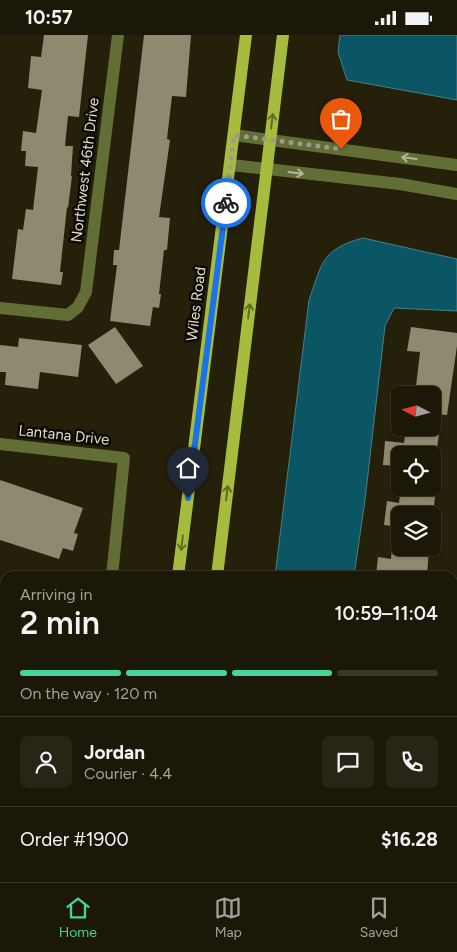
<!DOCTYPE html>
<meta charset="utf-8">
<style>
:root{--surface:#1c1808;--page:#292516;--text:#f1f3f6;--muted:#a0a09c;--line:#3a3729;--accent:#46d49e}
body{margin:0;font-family:Figtree,sans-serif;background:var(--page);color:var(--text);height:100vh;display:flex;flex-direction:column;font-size:19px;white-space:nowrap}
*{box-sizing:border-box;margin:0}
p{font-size:16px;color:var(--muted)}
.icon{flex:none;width:28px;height:28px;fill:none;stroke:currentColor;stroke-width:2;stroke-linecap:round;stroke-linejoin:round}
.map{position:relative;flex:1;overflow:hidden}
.drawer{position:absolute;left:0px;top:536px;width:458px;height:311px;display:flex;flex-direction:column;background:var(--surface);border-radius:15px 15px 0 0;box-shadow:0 1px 4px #0004,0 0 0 1px var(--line)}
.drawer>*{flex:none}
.needle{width:32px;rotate:276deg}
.controls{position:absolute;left:391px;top:351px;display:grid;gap:10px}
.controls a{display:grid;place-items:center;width:50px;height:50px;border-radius:8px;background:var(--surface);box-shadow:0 1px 4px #0004,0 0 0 1px var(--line);font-size:25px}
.pin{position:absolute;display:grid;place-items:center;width:42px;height:42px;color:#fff;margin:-51px -21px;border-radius:50% 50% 50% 0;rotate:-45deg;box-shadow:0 0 5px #0007}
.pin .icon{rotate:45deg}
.courier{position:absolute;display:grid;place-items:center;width:50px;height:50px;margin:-25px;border:4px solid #1a73e8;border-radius:50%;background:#fff;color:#222;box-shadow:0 1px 6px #0007}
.headline em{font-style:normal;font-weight:600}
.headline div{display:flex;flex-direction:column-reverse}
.headline{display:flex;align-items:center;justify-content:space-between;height:85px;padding:0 20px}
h1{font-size:32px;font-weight:600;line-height:38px}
.bar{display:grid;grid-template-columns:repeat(4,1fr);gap:8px 5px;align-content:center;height:60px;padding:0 20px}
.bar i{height:6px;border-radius:4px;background:var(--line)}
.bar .selected{background:var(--accent)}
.bar p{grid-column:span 4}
.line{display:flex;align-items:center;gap:12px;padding:0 20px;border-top:1px solid var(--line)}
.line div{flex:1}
.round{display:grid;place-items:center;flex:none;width:52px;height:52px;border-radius:8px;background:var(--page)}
.status{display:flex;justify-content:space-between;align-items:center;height:35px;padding:0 25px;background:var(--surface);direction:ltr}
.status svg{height:14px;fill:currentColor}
.dock{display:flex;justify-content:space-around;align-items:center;height:70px;border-top:1px solid var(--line);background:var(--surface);font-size:14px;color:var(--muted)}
.dock a{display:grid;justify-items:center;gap:2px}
.dock .selected{color:var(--accent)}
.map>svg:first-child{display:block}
</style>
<div class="status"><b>10:57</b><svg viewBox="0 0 49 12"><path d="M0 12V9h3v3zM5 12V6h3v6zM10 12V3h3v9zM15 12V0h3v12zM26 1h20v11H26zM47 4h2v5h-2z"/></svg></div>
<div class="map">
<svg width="457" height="847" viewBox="0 0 457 847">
<rect width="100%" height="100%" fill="#25200a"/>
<path fill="#0a5664" stroke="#4a7e84" d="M340 0H457V65L347 45 338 17Z
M363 203 457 224V276L394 273 385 291 365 465 354 541H275L309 265C322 229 321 214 363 203Z
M238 843 381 842 385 847H238Z"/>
<path fill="#8f8970" d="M44 0H88L79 82 68 81 65 111H73L71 141H72L68 173 67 172 60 237H63L61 250 12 244 18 194 23 195 26 174 33 175 38 132 25 131 26 116H21L23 96 36 98 42 55 28 53 31 21 41 22Z
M144 0H191L186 62 172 61 167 104 170 105 159 182 170 183 167 215H164L159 259H161L159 273 153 272 150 291 110 286 117 230H113L114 215H119Z
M115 292 143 331 116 349 88 310Z
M411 292 457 298V311L447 380 432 379V360H415L420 317 407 316Z
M19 303 82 310 78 342 40 337 38 354 5 350 6 337H0V310L18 312Z
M406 392H440L436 420H400V431L383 430 385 406 404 408Z
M0 445 83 473 74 498 78 499 73 516 63 513 59 524 0 505Z
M401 452H436L433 480H400V492L384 490 387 466 399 468Z
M392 512H429L427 541H376L378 522 391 524Z"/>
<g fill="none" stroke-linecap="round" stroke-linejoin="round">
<path stroke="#878371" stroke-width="3" stroke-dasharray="1 4" stroke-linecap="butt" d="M0 765 5 766"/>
<path stroke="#636e36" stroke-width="12" d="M234 100 457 130
M231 130 400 149 457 159
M0 273 68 280 78 272 86 257 118 0
M0 409 124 423 112 541
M452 650 457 612
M452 726 457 737
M24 847 25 842
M75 847V842"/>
<path stroke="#a7bc3e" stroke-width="12" d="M178 541 246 0
M217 541 283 0
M141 847V842
M179 847 180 842"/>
</g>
<defs><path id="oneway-shaft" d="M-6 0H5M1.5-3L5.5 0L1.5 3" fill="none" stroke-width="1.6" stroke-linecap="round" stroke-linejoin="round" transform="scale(1.25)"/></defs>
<g stroke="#616c23">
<use href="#oneway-shaft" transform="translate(272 86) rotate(-83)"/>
<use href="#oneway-shaft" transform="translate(249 276) rotate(-83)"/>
<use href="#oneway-shaft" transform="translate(227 458) rotate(-83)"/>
<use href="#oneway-shaft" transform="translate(182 508) rotate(97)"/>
</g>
<g stroke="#b4b699">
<use href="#oneway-shaft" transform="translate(409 123) rotate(-172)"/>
<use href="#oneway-shaft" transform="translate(296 138) rotate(7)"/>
</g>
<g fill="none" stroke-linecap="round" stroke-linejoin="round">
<path stroke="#9e9a89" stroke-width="5" stroke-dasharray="0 9" d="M226 168 234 100 341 114"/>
<path stroke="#1a73e8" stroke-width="6" d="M188 463 226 168"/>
</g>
<g text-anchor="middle" stroke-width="5" stroke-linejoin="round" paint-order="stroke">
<g font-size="15" fill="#dfdcce" stroke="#0c0a03">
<text transform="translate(85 135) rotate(-83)" y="5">Northwest 46th Drive</text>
<text transform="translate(196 269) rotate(-83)" y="5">Wiles Road</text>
<text transform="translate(64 400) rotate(6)" y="5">Lantana Drive</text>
</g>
</g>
</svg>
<div class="controls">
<a><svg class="needle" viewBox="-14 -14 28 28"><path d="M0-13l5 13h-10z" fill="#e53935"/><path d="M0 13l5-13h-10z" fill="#a0a09c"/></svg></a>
<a><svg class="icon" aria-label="locate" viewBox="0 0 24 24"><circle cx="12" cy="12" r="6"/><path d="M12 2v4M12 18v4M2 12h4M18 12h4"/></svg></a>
<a><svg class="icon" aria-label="layers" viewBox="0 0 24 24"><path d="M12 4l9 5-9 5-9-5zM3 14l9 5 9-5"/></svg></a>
</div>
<div class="pin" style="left:341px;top:114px;background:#ea580c"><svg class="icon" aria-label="bag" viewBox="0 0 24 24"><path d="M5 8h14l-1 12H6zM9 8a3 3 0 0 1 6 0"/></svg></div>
<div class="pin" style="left:188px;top:463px;background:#1f2937"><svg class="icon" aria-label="home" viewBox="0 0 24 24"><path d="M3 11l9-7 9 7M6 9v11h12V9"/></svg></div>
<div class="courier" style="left:226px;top:168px"><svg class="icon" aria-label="bike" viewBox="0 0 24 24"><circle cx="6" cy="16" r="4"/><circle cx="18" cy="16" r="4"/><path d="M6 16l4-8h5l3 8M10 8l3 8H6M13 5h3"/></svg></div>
<section class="drawer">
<div class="headline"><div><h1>2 min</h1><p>Arriving in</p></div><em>10:59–11:04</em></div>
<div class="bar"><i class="selected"></i><i class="selected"></i><i class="selected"></i><i></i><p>On the way · 120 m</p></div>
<div class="line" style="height:90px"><a class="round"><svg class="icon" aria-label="person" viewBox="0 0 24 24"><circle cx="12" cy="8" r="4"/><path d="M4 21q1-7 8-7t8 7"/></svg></a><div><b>Jordan</b><p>Courier · 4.4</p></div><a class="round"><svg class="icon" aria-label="chat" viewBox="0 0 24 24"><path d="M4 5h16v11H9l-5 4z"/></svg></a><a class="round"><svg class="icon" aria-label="phone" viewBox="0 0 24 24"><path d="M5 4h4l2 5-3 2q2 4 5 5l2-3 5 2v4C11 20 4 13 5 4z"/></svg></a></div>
<div class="line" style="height:65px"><div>Order #1900</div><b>$16.28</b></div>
</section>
</div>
<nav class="dock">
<a class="selected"><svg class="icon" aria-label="home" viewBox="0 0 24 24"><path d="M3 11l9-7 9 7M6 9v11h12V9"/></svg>Home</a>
<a><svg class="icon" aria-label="map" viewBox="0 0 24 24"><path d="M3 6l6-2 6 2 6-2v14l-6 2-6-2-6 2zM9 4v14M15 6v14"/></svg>Map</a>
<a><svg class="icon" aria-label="saved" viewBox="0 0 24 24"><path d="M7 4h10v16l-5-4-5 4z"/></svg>Saved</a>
</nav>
